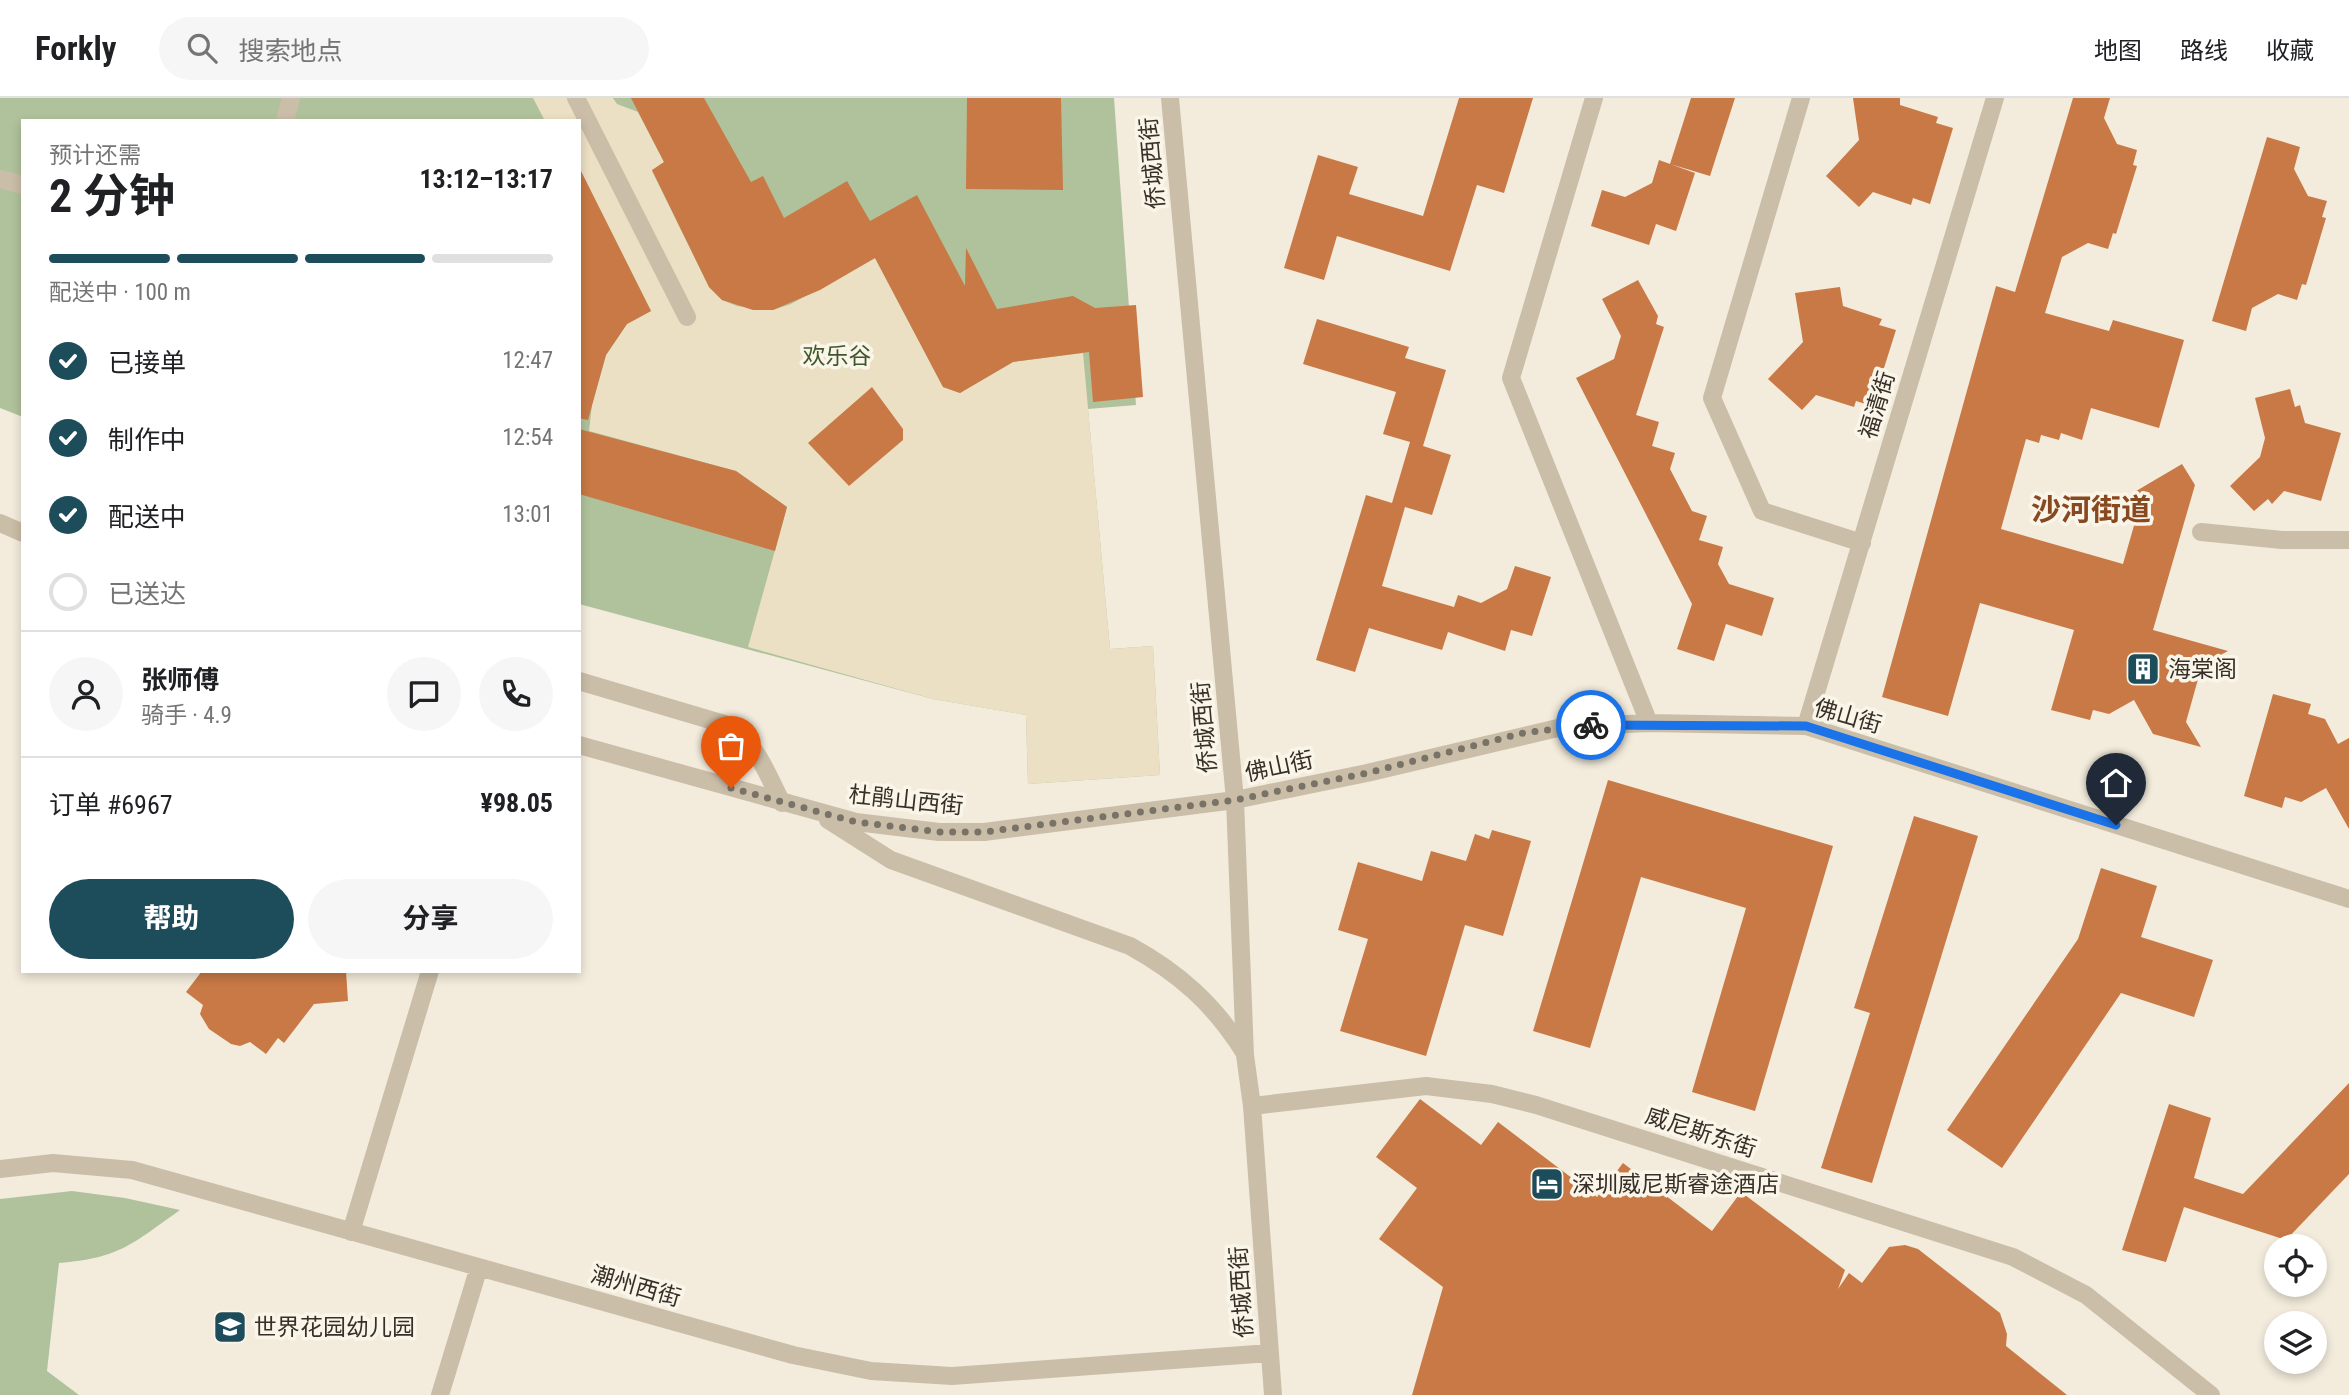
<!DOCTYPE html>
<html lang="zh">
<meta charset="utf-8">
<style>
:root{--surface:#fff;--page:#f6f6f6;--text:#202124;--muted:#757577;--line:#e0e0e0;--accent:#1d4d5b}
body{margin:0;font-family:"Roboto Condensed","Noto Sans SC",sans-serif;background:var(--page);color:var(--text);height:100vh;display:flex;flex-direction:column;font-size:26px;white-space:nowrap}
*{box-sizing:border-box;margin:0}
p{font-size:23px;color:var(--muted)}
.icon{flex:none;width:38px;height:38px;fill:none;stroke:currentColor;stroke-width:2;stroke-linecap:round;stroke-linejoin:round}
.map{position:relative;flex:1;overflow:hidden}
.drawer{position:absolute;left:21px;top:21px;width:560px;height:854px;display:flex;flex-direction:column;background:var(--surface);border-radius:0px;box-shadow:0 4px 10px #0003}
.drawer>*{flex:none}
.fabs{position:absolute;left:2264px;top:1136px;display:grid;gap:14px}
.fabs a{display:grid;place-items:center;width:63px;height:63px;border-radius:50%;background:var(--surface);box-shadow:0 4px 10px #0003;font-size:35px}
.pin{position:absolute;display:grid;place-items:center;width:60px;height:60px;color:#fff;margin:-72px -30px;border-radius:50% 50% 50% 0;rotate:-45deg;box-shadow:0 0 7px #0007}
.pin .icon{rotate:45deg}
.courier{position:absolute;display:grid;place-items:center;width:70px;height:70px;margin:-35px;border:5px solid #1a73e8;border-radius:50%;background:#fff;color:#222;box-shadow:0 2px 9px #0007}
.headline em{font-style:normal;font-weight:700}
.headline div{display:flex;flex-direction:column-reverse}
.headline{display:flex;align-items:center;justify-content:space-between;height:119px;padding:0 28px}
h1{font-size:46px;font-weight:700;line-height:52px}
.bar{display:grid;grid-template-columns:repeat(4,1fr);gap:10px 7px;align-content:center;height:84px;padding:0 28px}
.bar i{height:9px;border-radius:5px;background:var(--line)}
.bar .active{background:var(--accent)}
.bar p{grid-column:span 4}
.line{display:flex;align-items:center;gap:18px;padding:0 28px;border-top:2px solid var(--line)}
.line div{flex:1}
.round{display:grid;place-items:center;flex:none;width:74px;height:74px;border-radius:37px;background:var(--page)}
ol{padding:0 28px;list-style:none}
li{display:flex;align-items:center;gap:21px;height:77px}
li p{margin-inline-start:auto}
li .icon{padding:7px;border-radius:50%;background:var(--accent);color:#fff;stroke-width:4}
li:last-child{color:var(--muted)}
li i{width:38px;height:38px;border:4px solid var(--line);border-radius:50%}
.cta{display:flex;gap:14px;margin-top:auto;padding:14px 28px}
.cta a{flex:1;height:80px;border-radius:42px;background:var(--accent);color:#fff;font-size:28px;font-weight:700;line-height:80px;text-align:center}
.cta a+a{background:var(--page);color:var(--text)}
header{display:flex;align-items:center;gap:42px;box-sizing:border-box;height:98px;padding:0 35px;background:var(--surface);border-bottom:2px solid var(--line)}
header strong{font-size:33px}
nav{display:flex;gap:38px;margin-inline-start:auto;font-size:24px}
.search{width:490px;height:63px;background:var(--page);display:flex;align-items:center;gap:18px;box-sizing:border-box;padding:0 24px;border-radius:38px;color:var(--muted);font-size:26px}
.map>svg:first-child{display:block}
</style>
<header>
<strong>Forkly</strong>
<div class="search"><svg class="icon" aria-label="search" viewBox="0 0 24 24"><circle cx="10" cy="10" r="6"/><path d="M15 15l6 6"/></svg>搜索地点</div>
<nav><a>地图</a><a>路线</a><a>收藏</a></nav>
</header>
<div class="map">
<svg width="2349" height="1297" viewBox="0 0 2349 1297">
<rect width="100%" height="100%" fill="#f3ecdd"/>
<path fill="#b0c29c" d="M0 0H1114L1136 307 1088 311 1110 551 1153 548 1160 677 1028 686 1026 617 933 601 579 506V23H23V319L0 310Z
M72 1093 125 1100 180 1112C132 1146 120 1160 59 1165L47 1273 79 1297H0V1101Z"/>
<path fill="#ebe0c3" d="M533 0H613L617 6 638 14 664 64 652 73 709 189 722 202 737 208 773 212 791 206 875 160 943 289 960 295 1013 264 1083 255 1110 551 1153 548 1160 677 1028 686 1026 617 933 601 748 549 787 409 736 373 589 333 592 306 606 257 627 226 651 213 579 70V23H545Z"/>
<path fill="#c87945" d="M631 0H704L751 84 763 78 784 120 847 83 870 123 917 97 965 188 966 150 997 211 1073 198 1095 210 1136 207 1143 299 1093 304 1089 254 1013 264 960 295 943 289 875 160 820 192 773 212H753L722 202 709 189 652 72 664 64Z
M967 0H1061L1063 92 966 91Z
M1459 0H1533L1504 95 1477 87 1450 173 1337 138 1324 182 1284 170 1318 57 1358 69 1349 96 1423 118Z
M1691 0H1735L1710 78 1670 66Z
M1853 0H1900V7L1938 19 1936 25 1953 30 1930 106 1913 100 1911 107 1873 94 1859 109 1826 78 1859 42Z
M2073 0H2110L2104 20 2117 46 2137 52 2133 67 2137 68 2116 136 2113 135 2108 151 2088 145 2062 159 2045 215 2109 233 2113 222 2184 242 2159 330 2091 310 2082 342 2061 335 2059 342 2041 337 2039 345 2026 341 2001 431 2123 466 2137 417 2126 399 2182 366 2195 387 2153 532 2228 553 2202 567 2186 624 2201 649 2153 636 2134 602 2109 616 2093 612 2090 622 2051 612 2074 532 1980 505 1948 618 1882 599 1996 188 2015 194Z
M2267 39 2300 49 2294 71 2308 98 2327 103 2322 119 2326 120 2306 187 2302 186 2297 202 2278 196 2252 210 2246 233 2212 223Z
M1659 62 1695 75 1676 133 1656 126 1649 147 1591 128 1602 92 1625 99 1652 85Z
M579 69 651 213 627 226 606 257 588 322 579 320Z
M1638 182 1658 218 1656 226 1664 229 1636 317 1659 324 1652 348 1675 355 1670 371 1692 413 1707 418 1699 442 1723 449 1718 466 1729 486 1774 500 1762 538 1726 526 1714 563 1677 551 1692 506 1576 280 1614 261 1621 238 1602 201Z
M1840 189 1843 208 1882 221 1879 227 1896 232 1872 308 1856 303 1854 309 1816 297 1802 312 1768 281 1803 244 1795 195Z
M1317 221 1409 249 1405 260 1446 272 1423 348 1451 357 1432 417 1405 409 1382 488 1454 509 1458 497 1481 505 1507 491 1515 468 1551 479 1532 538 1511 532 1505 553 1448 534 1442 552 1369 530 1355 574 1316 562 1366 397 1392 405 1410 344 1383 336 1396 294 1303 266Z
M872 289 903 331V342L849 388 808 345Z
M2290 291 2295 309 2300 307 2305 325 2341 335 2321 403 2284 393 2272 406 2268 401 2254 413 2230 388 2260 359 2265 340 2255 300Z
M579 331 736 373 787 409 775 453 579 396Z
M2273 596 2311 606 2308 616 2325 621 2338 646 2349 640V731L2326 690 2301 704 2285 699 2282 710 2244 698Z
M1608 682 1833 748 1755 1013 1692 994 1746 810 1641 779 1590 950 1533 933Z
M1914 718 1978 738 1872 1085 1821 1070 1870 915 1854 910Z
M1492 732 1531 743 1503 838 1465 827 1426 958 1340 933 1368 841 1338 832 1358 764 1422 783 1431 753 1466 763 1475 736 1489 741Z
M2101 770 2157 788 2141 839 2213 862 2194 919 2121 895 2002 1070 1947 1032 2078 841Z
M202 873H346L348 903 314 906 284 945 278 940 266 956 250 944 240 948 231 946 209 931 200 916 203 907 186 894Z
M2349 985V1076L2286 1142 2184 1109 2166 1164 2122 1152 2169 1006 2211 1020 2194 1080 2243 1096Z
M1420 1001 1481 1047 1498 1024 1597 1099 1623 1065 1712 1133 1741 1094 1845 1172 1838 1191 1849 1175 1862 1185 1889 1149 1905 1147 1918 1151 2000 1215 2007 1236 2006 1248 2067 1297H1412L1443 1189 1379 1141 1417 1090 1376 1059Z"/>
<g fill="none" stroke-linecap="round" stroke-linejoin="round">
<path stroke="#cbbea8" stroke-width="18" d="M576 0 687 219
M1170 0 1235 702 1245 957 1252 1008 1273 1297
M1594 0 1511 280 1649 625
M1801 0 1712 300 1762 413 1862 445
M285 23 291 0
M0 81 23 87
M0 425 23 435
M2201 434 2282 442H2349
M579 583 724 626C756 642 766 674 782 705
M1806 628 1995 0
M579 647 856 724 939 734H984L1235 702 1367 675 1562 629 1649 625 1806 628 2349 801
M828 722 891 762 1130 848C1179 875 1214 906 1244 954
M1252 1008 1426 988 1492 996 1536 1007 2013 1159 2086 1197 2211 1297
M0 1071 53 1065 132 1072 793 1257 871 1273 952 1278 1270 1255
M351 1134 430 873
M440 1297 479 1169"/>
</g>
<g fill="none" stroke-linecap="round" stroke-linejoin="round">
<path stroke="#797267" stroke-width="7" stroke-dasharray="0 12.6" d="M731 690 856 724 939 734H984L1235 702 1367 675 1523 635 1591 627"/>
<path stroke="#1a73e8" stroke-width="9" d="M1591 627 1806 628 2116 727"/>
</g>
<defs>
<symbol id="building-square" viewBox="-11 -11 22 22"><rect x="-9" y="-9" width="18" height="18" rx="4" fill="#1d4d5b" stroke="#faf5e9"/><path d="M-4-6H4V6H1V3H-1V6H-4ZM-2.5-4.3h1.7v1.8h-1.7ZM.8-4.3h1.7v1.8H.8ZM-2.5-1h1.7V.8h-1.7ZM.8-1h1.7V.8H.8Z" fill="#fff"/></symbol>
<symbol id="hotel-square" viewBox="-11 -11 22 22"><rect x="-9" y="-9" width="18" height="18" rx="4" fill="#1d4d5b" stroke="#faf5e9"/><path d="M-6-4.5h1.5V1H6V5H4.5V3h-9V5H-6ZM-4 0a1.8 1.8 0 1 1 3.6 0ZM.5 0V-2.5h3Q6-2.5 6 0Z" fill="#fff"/></symbol>
<symbol id="school-square" viewBox="-11 -11 22 22"><rect x="-9" y="-9" width="18" height="18" rx="4" fill="#1d4d5b" stroke="#faf5e9"/><path d="M0-5L7-2L0 1L-7-2ZM-4 1L0 2.5L4 1V4Q0 6-4 4Z" fill="#fff"/></symbol>
</defs>
<g fill-rule="evenodd">
<use href="#building-square" x="2124" y="552" width="38" height="38"/>
<use href="#hotel-square" x="1528" y="1067" width="38" height="38"/>
<use href="#school-square" x="211" y="1210" width="38" height="38"/>
</g>
<g text-anchor="middle" stroke-width="7" stroke-linejoin="round" paint-order="stroke">
<g font-size="23" fill="#383028" stroke="#faf5e9">
<text transform="translate(1152 65) rotate(-95)" y="8">侨城西街</text>
<text transform="translate(1877 307) rotate(-73)" y="8">福清街</text>
<text transform="translate(1848 618) rotate(16)" y="8">佛山街</text>
<text transform="translate(1204 629) rotate(-95)" y="8">侨城西街</text>
<text transform="translate(1279 668) rotate(-12)" y="8">佛山街</text>
<text transform="translate(906 702) rotate(6)" y="8">杜鹃山西街</text>
<text transform="translate(1701 1034) rotate(18)" y="8">威尼斯东街</text>
<text transform="translate(636 1188) rotate(16)" y="8">潮州西街</text>
<text transform="translate(1241 1194) rotate(-94)" y="8">侨城西街</text>
</g>
<g font-size="23" fill="#40572c" stroke="#faf5e9">
<text x="837" y="266">欢乐谷</text>
</g>
<g font-size="23" fill="#383028" stroke="#faf5e9" text-anchor="start">
<text x="2168" y="579">海棠阁</text>
<text x="1572" y="1094">深圳威尼斯睿途酒店</text>
<text x="254" y="1237">世界花园幼儿园</text>
</g>
<g font-size="30" font-weight="bold" fill="#894920" stroke="#faf5e9">
<text x="2091" y="422">沙河街道</text>
</g>
</g>
</svg>
<div class="fabs">
<a><svg class="icon" aria-label="locate" viewBox="0 0 24 24"><circle cx="12" cy="12" r="6"/><path d="M12 2v4M12 18v4M2 12h4M18 12h4"/></svg></a>
<a><svg class="icon" aria-label="layers" viewBox="0 0 24 24"><path d="M12 4l9 5-9 5-9-5zM3 14l9 5 9-5"/></svg></a>
</div>
<div class="pin" style="left:731px;top:690px;background:#ea580c"><svg class="icon" aria-label="bag" viewBox="0 0 24 24"><path d="M5 8h14l-1 12H6zM9 8a3 3 0 0 1 6 0"/></svg></div>
<div class="pin" style="left:2116px;top:727px;background:#1f2937"><svg class="icon" aria-label="home" viewBox="0 0 24 24"><path d="M3 11l9-7 9 7M6 9v11h12V9"/></svg></div>
<div class="courier" style="left:1591px;top:627px"><svg class="icon" aria-label="bike" viewBox="0 0 24 24"><circle cx="6" cy="16" r="4"/><circle cx="18" cy="16" r="4"/><path d="M6 16l4-8h5l3 8M10 8l3 8H6M13 5h3"/></svg></div>
<section class="drawer">
<div class="headline"><div><h1>2 分钟</h1><p>预计还需</p></div><em>13:12–13:17</em></div>
<div class="bar"><i class="active"></i><i class="active"></i><i class="active"></i><i></i><p>配送中 · 100 m</p></div>
<ol>
<li><svg class="icon" aria-label="check" viewBox="0 0 24 24"><path d="M5 12l5 5 9-10"/></svg>已接单<p>12:47</p></li>
<li><svg class="icon" aria-label="check" viewBox="0 0 24 24"><path d="M5 12l5 5 9-10"/></svg>制作中<p>12:54</p></li>
<li><svg class="icon" aria-label="check" viewBox="0 0 24 24"><path d="M5 12l5 5 9-10"/></svg>配送中<p>13:01</p></li>
<li><i></i>已送达</li>
</ol>
<div class="line" style="height:126px"><a class="round"><svg class="icon" aria-label="person" viewBox="0 0 24 24"><circle cx="12" cy="8" r="4"/><path d="M4 21q1-7 8-7t8 7"/></svg></a><div><b>张师傅</b><p>骑手 · 4.9</p></div><a class="round"><svg class="icon" aria-label="chat" viewBox="0 0 24 24"><path d="M4 5h16v11H9l-5 4z"/></svg></a><a class="round"><svg class="icon" aria-label="phone" viewBox="0 0 24 24"><path d="M5 4h4l2 5-3 2q2 4 5 5l2-3 5 2v4C11 20 4 13 5 4z"/></svg></a></div>
<div class="line" style="height:91px"><div>订单 #6967</div><b>¥98.05</b></div>
<div class="cta"><a>帮助</a><a>分享</a></div>
</section>
</div>
